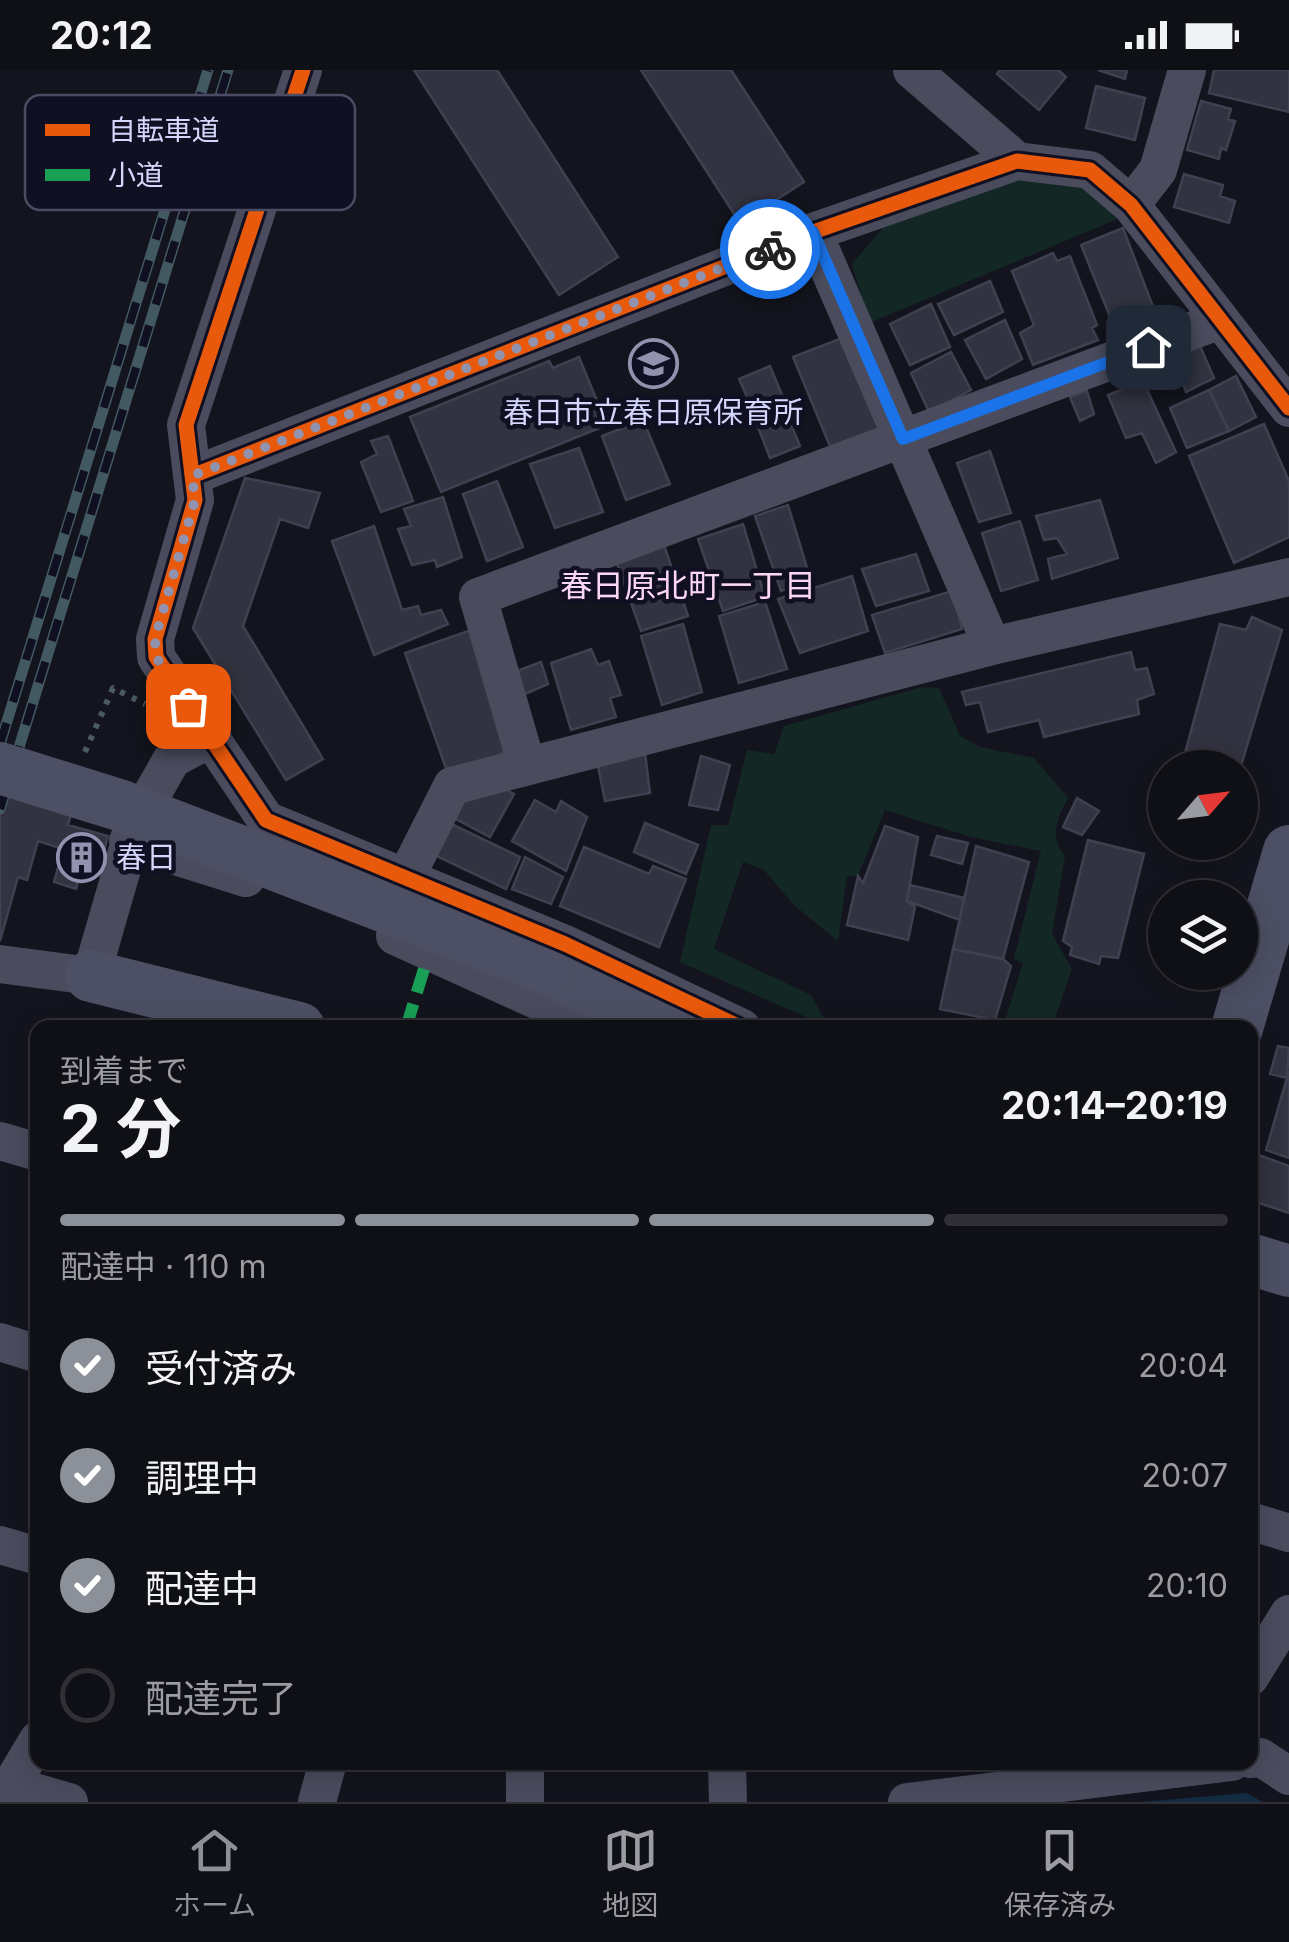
<!DOCTYPE html>
<html lang="ja">
<meta charset="utf-8">
<style>
:root{--surface:#0f0f16;--page:#18181f;--text:#f1f3f6;--muted:#9b9ca1;--line:#2f2f35;--accent:#8c9099}
body{margin:0;font-family:Inter,"Noto Sans JP",sans-serif;background:var(--page);color:var(--text);height:100vh;display:flex;flex-direction:column;font-size:38px;white-space:nowrap}
*{box-sizing:border-box;margin:0}
p{font-size:32px;color:var(--muted)}
.icon{flex:none;width:55px;height:55px;fill:none;stroke:currentColor;stroke-width:2;stroke-linecap:round;stroke-linejoin:round}
.map{position:relative;flex:1;overflow:hidden}
.drawer{position:absolute;left:30px;top:950px;width:1228px;height:750px;display:flex;flex-direction:column;background:var(--surface);border-radius:20px;box-shadow:0 5px 25px #0003,0 0 0 2px var(--line)}
.drawer>*{flex:none}
.needle{width:65px;rotate:62deg}
.fabs{position:absolute;left:1148px;top:680px;display:grid;gap:20px}
.fabs a{display:grid;place-items:center;width:110px;height:110px;border-radius:50%;background:var(--surface);box-shadow:0 5px 25px #0003,0 0 0 2px var(--line);font-size:50px}
.pin{position:absolute;display:grid;place-items:center;width:85px;height:85px;color:#fff;margin:-42px;border-radius:20px;box-shadow:0 5px 15px #0006}
.courier{position:absolute;display:grid;place-items:center;width:100px;height:100px;margin:-50px;border:8px solid #1a73e8;border-radius:50%;background:#fff;color:#222;box-shadow:0 2px 12px #0007}
.summary em{font-style:normal;font-weight:700}
.summary div{display:flex;flex-direction:column-reverse}
.summary{display:flex;align-items:center;justify-content:space-between;height:170px;padding:0 30px}
h1{font-size:65px;font-weight:700;line-height:75px}
.bar{display:grid;grid-template-columns:repeat(4,1fr);gap:15px 10px;align-content:center;height:120px;padding:0 30px}
.bar i{height:12px;border-radius:8px;background:var(--line)}
.bar .on{background:var(--accent)}
.bar p{grid-column:span 4}
ol{padding:0 30px;list-style:none}
li{display:flex;align-items:center;gap:30px;height:110px}
li p{margin-inline-start:auto}
li .icon{padding:10px;border-radius:50%;background:var(--accent);color:#fff;stroke-width:4}
li:last-child{color:var(--muted)}
li i{width:55px;height:55px;border:5px solid var(--line);border-radius:50%}
.status{display:flex;justify-content:space-between;align-items:center;height:70px;padding:0 50px;background:var(--surface);direction:ltr}
.status svg{height:28px;fill:currentColor}
.tabs{display:flex;justify-content:space-around;align-items:center;height:140px;border-top:2px solid var(--line);background:var(--surface);font-size:28px;color:var(--muted)}
.tabs a{display:grid;justify-items:center;gap:5px}
.tabs .on{color:var(--accent)}
.map>svg:first-child{display:block}
</style>
<div class="status"><b>20:12</b><svg viewBox="0 0 49 12"><path d="M0 12V9h3v3zM5 12V6h3v6zM10 12V3h3v9zM15 12V0h3v12zM26 1h20v11H26zM47 4h2v5h-2z"/></svg></div>
<div class="map">
<svg width="1289" height="1732" viewBox="0 0 1289 1732">
<rect width="100%" height="100%" fill="#14141e"/>
<path fill="#132825" d="M1018 97 1081 108 1120 148 869 253 852 194 895 144Z
M922 617 939 618 960 666 980 677 1034 688 1068 728C1058 748 1048 766 1065 786L1052 864 1072 899 1052 957H1003L1023 893 1014 889 1041 781 971 767 885 740 858 806H847L838 871 794 835 764 800 743 792 714 879 811 925 829 957 680 892 711 755H728L747 680 774 684 784 656Z"/>
<path fill="#122c41" d="M1246 1723 1263 1732H1141Z"/>
<path fill="#323240" stroke="#404051" stroke-width="2.5" d="M414 0H497L618 187 559 225Z
M641 0H731L804 112 740 153Z
M1000 0H1058L1066 7 1039 40 997 4Z
M1098 0H1127L1125 9Z
M1214 0H1289V42L1209 23Z
M1096 16 1145 28 1135 70 1086 58Z
M1201 31 1231 39 1228 49 1235 51 1226 80 1221 78 1219 89 1187 80Z
M1184 104 1223 115 1220 126 1235 131 1229 153 1174 137Z
M1123 158 1157 247 1117 264 1081 175Z
M1053 183 1057 191 1070 186 1097 255 1092 258 1098 270 1033 295 1020 263 1034 255 1012 201Z
M990 211 1003 242 954 265 938 234Z
M931 234 950 277 910 295 890 254Z
M1005 250 1022 289 986 309 965 270Z
M842 268 880 360 832 381 793 287Z
M1200 276 1214 308 1186 322 1174 289Z
M951 282 971 320 929 342 911 303Z
M579 287 607 355 441 422 410 347 549 291 553 298Z
M770 296 787 337 756 347 739 309Z
M1236 306 1256 347 1229 361 1209 320Z
M1143 311 1176 382 1156 393 1142 363 1126 368 1108 325Z
M1209 320 1229 361 1187 378 1170 338Z
M1087 321 1094 344 1080 351 1070 327Z
M786 342 800 376 770 388 756 352Z
M643 350 670 414 626 430 602 366Z
M1264 354 1289 411V467L1234 493 1189 386Z
M388 366 413 431 381 442 361 392 377 384 371 371Z
M579 378 603 442 555 458 530 394Z
M990 381 1011 443 979 452 957 393Z
M245 408 320 423 308 458 280 449 243 556 323 689 286 710 193 558Z
M497 411 523 477 487 491 463 424Z
M443 427 462 487 437 497 435 490 412 495 398 459 411 456 404 439Z
M1100 430 1118 488 1052 509 1048 489 1067 484 1057 468 1044 470 1036 446Z
M788 435 811 511 781 521 755 446Z
M1020 451 1038 510 1001 521 982 463Z
M743 454 765 527 723 541 698 469Z
M374 456 402 540 418 536 421 545 441 540 448 554 374 585 332 471Z
M663 472 688 546 641 561 615 488Z
M916 484 929 521 876 536 862 499Z
M852 506 868 561 800 583 778 529Z
M952 521 962 559 885 583 872 545Z
M765 532 787 599 739 613 719 546Z
M1252 547 1282 560 1240 699 1181 698 1220 554 1246 560Z
M683 554 702 622 662 635 641 566Z
M474 559 513 667 500 686 448 704 405 583Z
M591 579 598 595 609 591 621 625 610 628 616 647 571 660 551 593Z
M1131 582 1135 600 1147 598 1154 624 1137 630 1139 644 1044 667 1039 650 988 662 980 632 966 635 962 622Z
M541 592 548 614 523 625 517 601Z
M645 683 650 723 605 731 597 691Z
M701 686 730 695 718 740 689 735Z
M0 712 74 734 68 755 108 766 98 802 82 797 76 819 54 812 63 779 38 771 27 810 18 807 0 871Z
M493 713 514 724 490 767 450 746 463 718Z
M1077 728 1099 741 1082 765 1063 757Z
M535 730 556 742 561 731 587 747 566 801 512 771Z
M1158 734H1165V756L1152 752Z
M443 750 520 787 506 819 428 782Z
M645 753 698 775 686 804 634 782Z
M885 756 918 767 907 831 915 837 908 870 847 855 858 806 863 813Z
M937 766 968 773 962 794 931 785Z
M1088 770 1144 784 1118 888 1101 886 1099 894 1070 885 1072 877 1063 871Z
M976 776 1029 792 1003 889 953 879Z
M584 777 649 804 653 796 686 809 659 877 560 836Z
M525 787 563 807 551 834 512 819Z
M910 815 964 828 960 850 907 831Z
M953 879 1003 889 1011 896 995 950 940 939Z
M1278 976 1289 978 1287 1008 1270 1004Z
M1289 1001V1088L1266 1080Z
M1250 1082 1289 1096V1143L1250 1130Z"/>
<g fill="none" stroke-linecap="round" stroke-linejoin="round">
<path stroke="#4a5a61" stroke-width="6" stroke-dasharray="5 8" stroke-linecap="butt" d="M85 682 113 618 145 634"/>
<path stroke="#4a4c5e" stroke-width="38" d="M303 0 186 355 195 430 155 569 156 587 266 750 565 874 742 958
M912 0 1017 91
M1131 135 1158 100 1187 0
M813 162 992 576
M192 406 813 162 1017 91 1090 100 1131 135 1289 338
M527 696 478 527 1218 251
M128 771 246 808
M406 807 452 716 992 576 1289 507
M395 866 598 958
M0 894 91 906 135 754 172 689 210 669
M0 1071 38 1082
M0 1272 38 1284
M1250 1451 1289 1463
M0 1475 38 1486
M1250 1607 1289 1544
M1250 1689 1260 1687 1289 1706
M727 1692 728 1732
M10 1715 69 1732
M1 1732 38 1670
M317 1732 328 1692
M525 1732V1692
M907 1732 1232 1692"/>
<path stroke="#4d5064" stroke-width="52" d="M550 900 669 958
M91 906 299 958
M1237 958 1289 781
M1250 1189 1289 1201"/>
<defs>
<path id="rail" d="M0 674 208 0
M0 739 228 0"/>
</defs>
<use href="#rail" stroke="#425962" stroke-width="11"/>
<use href="#rail" stroke="#101022" stroke-width="8" stroke-dasharray="22" stroke-linecap="butt"/>
<path stroke="#4d5064" stroke-width="52" d="M0 698 119 735 550 900"/>
<path stroke="#1a9f57" stroke-width="12" stroke-dasharray="25 12" stroke-linecap="butt" d="M406 958 424 899"/>
<defs>
<path id="cycleway" d="M303 0 186 355 195 430 155 569 156 587 266 750 565 874 742 958
M192 406 813 162 1017 91 1090 100 1131 135 1289 338"/>
</defs>
<use href="#cycleway" stroke="#101022" stroke-width="21"/>
<use href="#cycleway" stroke="#e8590c" stroke-width="15"/>
</g>
<g fill="none" stroke-linecap="round" stroke-linejoin="round">
<path stroke="#9193ae" stroke-width="10" stroke-dasharray="0 18" d="M188 636 156 587 155 569 195 430 192 406 770 179"/>
<path stroke="#1a73e8" stroke-width="12" d="M770 179 813 162 903 369 1148 277"/>
</g>
<defs>
<symbol id="school-ring" viewBox="-11 -11 22 22"><circle r="9.5" fill="#101022" stroke="#9193ae" stroke-width="1.5"/><path d="M0-5L7-2L0 1L-7-2ZM-4 1L0 2.5L4 1V4Q0 6-4 4Z" fill="#9193ae"/></symbol>
<symbol id="building-ring" viewBox="-11 -11 22 22"><circle r="9.5" fill="#101022" stroke="#9193ae" stroke-width="1.5"/><path d="M-4-6H4V6H1V3H-1V6H-4ZM-2.5-4.3h1.7v1.8h-1.7ZM.8-4.3h1.7v1.8H.8ZM-2.5-1h1.7V.8h-1.7ZM.8-1h1.7V.8H.8Z" fill="#9193ae"/></symbol>
</defs>
<g fill-rule="evenodd">
<use href="#school-ring" x="626" y="266" width="55" height="55"/>
<use href="#building-ring" x="54" y="760" width="55" height="55"/>
</g>
<g text-anchor="middle" stroke-width="9" stroke-linejoin="round" paint-order="stroke">
<g font-size="30" fill="#d4d7fb" stroke="#101022">
<text x="653" y="353">春日市立春日原保育所</text>
<text x="116" y="798" text-anchor="start">春日</text>
</g>
<g font-size="32" fill="#fbd6f5" stroke="#101022">
<text x="688" y="527">春日原北町一丁目</text>
</g>
</g>
<rect x="25" y="25" width="330" height="115" rx="15" fill="#101022" stroke="#4b4c63" stroke-width="2.5"/>
<rect x="45" y="54" width="45" height="12" fill="#e8590c"/>
<rect x="45" y="99" width="45" height="12" fill="#1a9f57"/>
<g font-size="28" fill="#d4d7fb">
<text x="108" y="70">自転車道</text>
<text x="108" y="115">小道</text>
</g>
</svg>
<div class="fabs">
<a><svg class="needle" viewBox="-14 -14 28 28"><path d="M0-13l5 13h-10z" fill="#e53935"/><path d="M0 13l5-13h-10z" fill="#9b9ca1"/></svg></a>
<a><svg class="icon" aria-label="layers" viewBox="0 0 24 24"><path d="M12 4l9 5-9 5-9-5zM3 14l9 5 9-5"/></svg></a>
</div>
<div class="pin" style="left:188px;top:636px;background:#ea580c"><svg class="icon" aria-label="bag" viewBox="0 0 24 24"><path d="M5 8h14l-1 12H6zM9 8a3 3 0 0 1 6 0"/></svg></div>
<div class="pin" style="left:1148px;top:277px;background:#1f2937"><svg class="icon" aria-label="home" viewBox="0 0 24 24"><path d="M3 11l9-7 9 7M6 9v11h12V9"/></svg></div>
<div class="courier" style="left:770px;top:179px"><svg class="icon" aria-label="bike" viewBox="0 0 24 24"><circle cx="6" cy="16" r="4"/><circle cx="18" cy="16" r="4"/><path d="M6 16l4-8h5l3 8M10 8l3 8H6M13 5h3"/></svg></div>
<section class="drawer">
<div class="summary"><div><h1>2 分</h1><p>到着まで</p></div><em>20:14–20:19</em></div>
<div class="bar"><i class="on"></i><i class="on"></i><i class="on"></i><i></i><p>配達中 · 110 m</p></div>
<ol>
<li><svg class="icon" aria-label="check" viewBox="0 0 24 24"><path d="M5 12l5 5 9-10"/></svg>受付済み<p>20:04</p></li>
<li><svg class="icon" aria-label="check" viewBox="0 0 24 24"><path d="M5 12l5 5 9-10"/></svg>調理中<p>20:07</p></li>
<li><svg class="icon" aria-label="check" viewBox="0 0 24 24"><path d="M5 12l5 5 9-10"/></svg>配達中<p>20:10</p></li>
<li><i></i>配達完了</li>
</ol>
</section>
</div>
<nav class="tabs">
<a class="on"><svg class="icon" aria-label="home" viewBox="0 0 24 24"><path d="M3 11l9-7 9 7M6 9v11h12V9"/></svg>ホーム</a>
<a><svg class="icon" aria-label="map" viewBox="0 0 24 24"><path d="M3 6l6-2 6 2 6-2v14l-6 2-6-2-6 2zM9 4v14M15 6v14"/></svg>地図</a>
<a><svg class="icon" aria-label="saved" viewBox="0 0 24 24"><path d="M7 4h10v16l-5-4-5 4z"/></svg>保存済み</a>
</nav>
